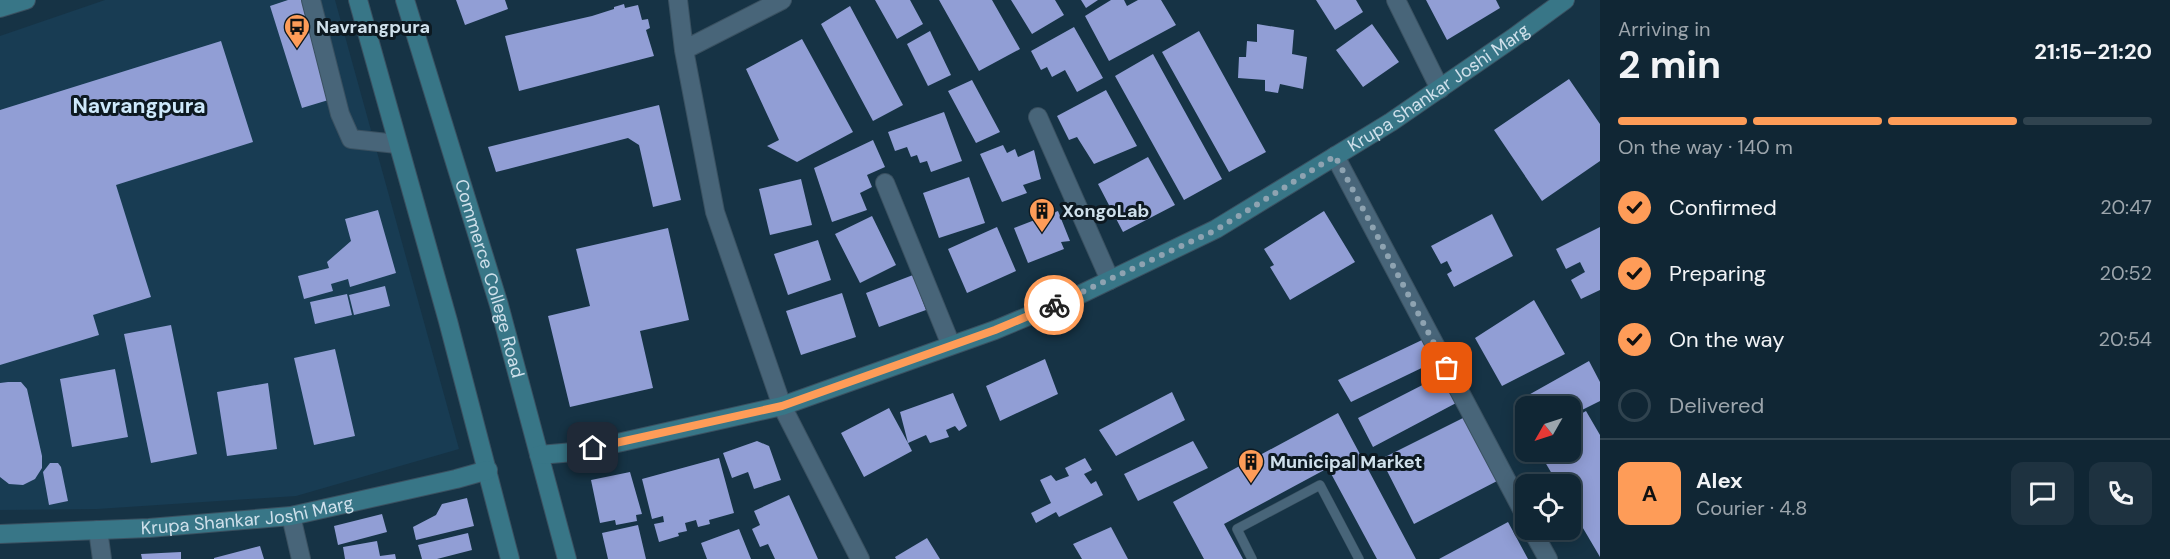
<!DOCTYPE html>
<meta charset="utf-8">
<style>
:root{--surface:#102634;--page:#1e3240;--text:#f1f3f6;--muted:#9ca5ac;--line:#30434f;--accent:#fe9c58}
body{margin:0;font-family:"DM Sans",sans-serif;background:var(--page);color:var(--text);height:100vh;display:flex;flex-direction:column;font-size:22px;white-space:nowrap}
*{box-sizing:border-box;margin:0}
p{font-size:20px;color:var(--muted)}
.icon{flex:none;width:33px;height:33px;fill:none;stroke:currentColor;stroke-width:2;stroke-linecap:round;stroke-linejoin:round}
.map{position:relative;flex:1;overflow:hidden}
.sheet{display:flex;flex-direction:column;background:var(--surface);width:570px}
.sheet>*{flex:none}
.needle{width:39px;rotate:231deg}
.fabs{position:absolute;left:1515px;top:396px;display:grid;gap:12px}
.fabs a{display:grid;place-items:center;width:66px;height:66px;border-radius:12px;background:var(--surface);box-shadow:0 3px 15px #0003,0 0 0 2px var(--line);font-size:30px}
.pin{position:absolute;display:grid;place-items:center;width:51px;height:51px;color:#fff;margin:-26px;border-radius:12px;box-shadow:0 3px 9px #0006}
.courier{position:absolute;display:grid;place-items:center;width:60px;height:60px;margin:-30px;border:4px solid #fe9c58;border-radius:50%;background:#fff;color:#222;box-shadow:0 2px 8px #0007}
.summary em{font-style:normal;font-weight:700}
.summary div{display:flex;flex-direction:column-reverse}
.summary{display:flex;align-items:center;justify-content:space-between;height:102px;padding:0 18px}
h1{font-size:39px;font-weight:700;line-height:45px}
.bar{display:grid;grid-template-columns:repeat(4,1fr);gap:9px 6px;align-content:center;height:72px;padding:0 18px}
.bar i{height:8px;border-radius:4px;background:var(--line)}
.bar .current{background:var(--accent)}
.bar p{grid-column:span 4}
.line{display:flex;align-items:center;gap:15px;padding:0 18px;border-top:2px solid var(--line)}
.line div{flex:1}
.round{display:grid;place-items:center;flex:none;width:63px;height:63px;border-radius:12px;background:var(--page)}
ol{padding:0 18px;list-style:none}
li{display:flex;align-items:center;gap:18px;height:66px}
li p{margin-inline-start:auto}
li .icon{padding:6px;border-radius:50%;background:var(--accent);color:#111;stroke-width:4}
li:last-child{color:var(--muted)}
li i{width:33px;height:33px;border:3px solid var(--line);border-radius:50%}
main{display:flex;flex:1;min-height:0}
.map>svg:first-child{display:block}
</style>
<main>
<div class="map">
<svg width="1600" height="559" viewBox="0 0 1600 559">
<rect width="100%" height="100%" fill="#163345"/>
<path fill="#183c53" d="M105 0H335L459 449 296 496 97 509 0 510V36Z"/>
<path fill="#919ed5" d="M288 0H304L335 98 302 108 270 6Z
M456 0H505L508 9 465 25Z
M875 0H910L923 24 897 39Z
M939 0H992L1020 49 979 71Z
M1011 0H1055L1064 15 1032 34Z
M1081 0H1098L1086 8Z
M1111 0H1124L1127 6 1138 0H1161L1176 25 1109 61 1085 16Z
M1316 0H1356L1363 12 1335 30Z
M1426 0H1496L1500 8 1447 40Z
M624 4 625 8 638 5 642 20 648 19 650 28 646 30 654 56 519 91 505 36 592 16 614 9V7Z
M850 6 903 105 873 121 821 24Z
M1257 24 1294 30 1292 54 1307 57 1303 89 1280 84 1278 93 1265 91V80L1238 78 1239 57H1246L1247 41 1257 42Z
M1372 24 1399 62 1363 87 1336 50Z
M1074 27 1103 78 1077 92 1065 70 1052 77 1047 67 1041 70 1031 51Z
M930 31 951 75 928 86 907 44Z
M1199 31 1266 152 1229 172 1162 52Z
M802 39 853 132 797 162 767 146 779 140 746 69Z
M221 41 253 142 116 185 151 297 93 315 99 335 0 365V110Z
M1153 54 1222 179 1184 200 1115 76Z
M1569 79 1600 124V161L1542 201 1494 130Z
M972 80 1000 132 976 143 948 91Z
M1106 90 1137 146 1094 164 1077 137 1069 140 1057 116Z
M659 105 681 200 653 207 639 145 628 138 496 172 488 147Z
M944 112 962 161 931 172 927 161 920 163 917 155 911 157 907 147 895 151 888 132Z
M873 140 885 167 867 175 872 187 860 193 867 210 832 222 814 168Z
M1003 145 1007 153 1015 149 1018 157 1034 150 1041 179 1023 185 1027 193 1002 202 980 154Z
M1148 157 1175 205 1123 232 1098 184Z
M969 177 985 223 939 238 923 193Z
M801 179 812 225 770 235 759 189Z
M378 210 396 273 350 287 348 279 331 284 333 291 304 299 298 276 329 268 327 262 351 241 345 219Z
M1058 211 1070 241 1061 242 1064 249 1028 263 1014 228Z
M1324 211 1355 262 1290 300 1270 267 1274 265 1264 249Z
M1492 214 1513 256 1454 287 1447 274 1452 271 1447 261 1441 264 1431 246Z
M872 216 896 265 860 283 835 234Z
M997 227 1016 271 967 293 948 249Z
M1600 227V290L1581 299 1571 280 1585 272 1580 262 1566 269 1556 249Z
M668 228 689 320 640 331 653 388 570 407 548 316 590 306 576 249Z
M818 240 831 280 788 295 774 254Z
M913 275 926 310 879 327 866 293Z
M385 286 390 306 354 315 349 295Z
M842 293 856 337 801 355 786 311Z
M347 294 352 315 315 324 310 302Z
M1534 300 1565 354 1502 386 1475 338Z
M171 325 197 454 151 463 124 334Z
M1422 340 1432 363 1351 402 1338 380Z
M335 349 355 436 314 445 294 358Z
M1045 359 1058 394 1000 421 986 386Z
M1589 361 1600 382V401L1570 416V406H1528L1523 398Z
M115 369 128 437 72 447 60 379Z
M1442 375 1458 402 1373 447 1358 418Z
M8 382H21L27 389 42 456V468L35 479 23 485 9 484 0 477V383Z
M268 383 277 449 227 456 217 392Z
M1172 392 1185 420 1116 456 1099 430Z
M953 393 967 426 959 431 955 426 946 430 949 437 930 443 926 435 908 443 912 451 864 477 841 433 889 408 908 443 900 412Z
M1586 411 1600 435V557L1570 506V484H1558L1539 452H1570V420Z
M1338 413 1416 559H1377L1328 468 1224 524 1243 559H1204L1173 502Z
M1467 416 1499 480 1414 524 1381 459Z
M757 441 769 446 781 480 754 489 748 472 732 478 723 453Z
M1193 441 1208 468 1138 501 1124 474Z
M719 458 734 513 709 520 710 524 698 527 696 520 685 523 687 531 678 533 679 536 659 542 654 524 664 522 663 516 652 519 642 479Z
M1085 458 1092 470 1084 474 1091 484 1096 481 1103 495 1059 517 1056 512 1036 523 1031 513 1051 503 1040 480 1051 475 1056 481 1069 476 1065 468Z
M50 463H58L61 467 68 501 49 505 43 472Z
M630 472 642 514 636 515 637 521 616 525 615 520 600 523 591 480Z
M789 495 818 559H775L768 544 760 547 752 529 760 525 754 511Z
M467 498 474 526 416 540 413 527 436 515 442 504Z
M382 514 387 532 338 545 334 526Z
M1508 522 1528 559H1439Z
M638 525 646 559H608L602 533Z
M1111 527 1128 559H1082L1073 544Z
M739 529 751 559H707L701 543Z
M468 533 472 550 437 559H422L418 545Z
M927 538 940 559H896L895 557Z
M377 541 380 556 395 554 396 559H345L343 547Z
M260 546 264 559H214V558Z
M181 552V559H142L141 554Z"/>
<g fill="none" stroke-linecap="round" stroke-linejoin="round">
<defs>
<path id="lane" d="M1252 559 1237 529 1320 485 1359 559"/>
<path id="street" d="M311 0 340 114 351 139 397 144
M678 0 684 50 715 212 782 406 860 559
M1396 0 1440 89
M684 50 782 0
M1038 117 1110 280
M1335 156 1526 517
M885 183 951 345
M291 516 301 559
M98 530 102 559
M1532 530 1548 559"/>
<g id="secondary">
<path d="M358 0 448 321 510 559"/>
<path id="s1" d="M405 0 499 305 567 559"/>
<path d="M0 8 26 0"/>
<path id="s2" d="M539 455 574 452 613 444 782 406 995 330 1079 295 1216 229 1391 122 1513 38 1565 0"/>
<path id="s3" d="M0 534 149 528 291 516 456 479 488 470"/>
</g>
</defs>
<use href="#lane" stroke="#3a5161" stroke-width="10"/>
<use href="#street" stroke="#3a5161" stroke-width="20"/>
<use href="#secondary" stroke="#3a5161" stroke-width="20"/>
<use href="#lane" stroke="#486579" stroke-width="9"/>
<use href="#street" stroke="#486579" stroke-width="18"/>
<use href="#secondary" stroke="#387687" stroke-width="18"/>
</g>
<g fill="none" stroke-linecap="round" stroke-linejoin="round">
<path stroke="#8ea3b1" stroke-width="6" stroke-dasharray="0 10.8" d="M1054 305 1216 230 1335 156 1447 368"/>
<path stroke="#fe9c58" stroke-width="8" d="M593 448 782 406 995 330 1054 305"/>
</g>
<defs>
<symbol id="bus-pin" viewBox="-11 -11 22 30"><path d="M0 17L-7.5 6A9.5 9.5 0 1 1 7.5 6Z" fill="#fe9c58" stroke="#0d1921"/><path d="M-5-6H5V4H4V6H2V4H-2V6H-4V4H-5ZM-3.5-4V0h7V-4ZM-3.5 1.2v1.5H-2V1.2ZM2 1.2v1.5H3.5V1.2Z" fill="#111"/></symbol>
<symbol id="building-pin" viewBox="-11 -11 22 30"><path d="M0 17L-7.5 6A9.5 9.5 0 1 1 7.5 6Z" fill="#fe9c58" stroke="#0d1921"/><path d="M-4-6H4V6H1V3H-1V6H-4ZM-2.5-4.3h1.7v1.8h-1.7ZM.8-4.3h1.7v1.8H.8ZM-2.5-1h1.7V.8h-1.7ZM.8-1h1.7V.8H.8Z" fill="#111"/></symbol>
</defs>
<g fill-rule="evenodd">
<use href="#bus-pin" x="282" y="12" width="30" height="40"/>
<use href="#building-pin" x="1027" y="196" width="30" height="40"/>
<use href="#building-pin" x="1236" y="447" width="30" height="40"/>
</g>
<g text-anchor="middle" stroke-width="6" stroke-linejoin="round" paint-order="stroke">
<g font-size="18" font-weight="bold" fill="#cfe0eb" stroke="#0d1921" text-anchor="start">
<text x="316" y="33">Navrangpura</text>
<text x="1062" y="217">XongoLab</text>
<text x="1270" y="468">Municipal Market</text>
</g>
<g font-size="18" fill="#cfe0eb" stroke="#0d1921">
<text dy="6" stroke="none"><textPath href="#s2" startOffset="981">Krupa Shankar Joshi Marg</textPath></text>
<text dy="6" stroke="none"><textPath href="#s1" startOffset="291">Commerce College Road</textPath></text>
<text dy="6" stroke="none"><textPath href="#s3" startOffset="248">Krupa Shankar Joshi Marg</textPath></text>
</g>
<g font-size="21" font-weight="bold" fill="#cee9fb" stroke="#0d1921">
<text x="139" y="113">Navrangpura</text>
</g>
</g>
</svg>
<div class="fabs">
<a><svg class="needle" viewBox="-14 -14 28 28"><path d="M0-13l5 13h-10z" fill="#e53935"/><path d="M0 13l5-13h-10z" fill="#9ca5ac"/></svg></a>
<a><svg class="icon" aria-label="locate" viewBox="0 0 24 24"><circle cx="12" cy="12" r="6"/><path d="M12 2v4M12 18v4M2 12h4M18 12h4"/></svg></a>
</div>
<div class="pin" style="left:1447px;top:368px;background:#ea580c"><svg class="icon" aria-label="bag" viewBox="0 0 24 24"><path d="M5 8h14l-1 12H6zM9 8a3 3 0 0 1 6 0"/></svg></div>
<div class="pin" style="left:593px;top:448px;background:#1f2937"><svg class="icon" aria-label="home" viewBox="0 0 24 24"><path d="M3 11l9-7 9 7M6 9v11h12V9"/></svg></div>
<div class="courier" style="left:1054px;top:305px"><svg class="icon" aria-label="bike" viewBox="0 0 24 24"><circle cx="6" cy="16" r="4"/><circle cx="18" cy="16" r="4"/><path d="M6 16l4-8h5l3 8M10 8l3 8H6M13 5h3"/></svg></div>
</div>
<section class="sheet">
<div class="summary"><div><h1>2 min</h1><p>Arriving in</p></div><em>21:15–21:20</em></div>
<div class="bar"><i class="current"></i><i class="current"></i><i class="current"></i><i></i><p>On the way · 140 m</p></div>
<ol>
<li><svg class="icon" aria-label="check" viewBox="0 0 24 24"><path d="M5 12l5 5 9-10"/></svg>Confirmed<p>20:47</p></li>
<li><svg class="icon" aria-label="check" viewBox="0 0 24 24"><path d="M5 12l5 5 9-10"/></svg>Preparing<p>20:52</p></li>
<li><svg class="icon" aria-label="check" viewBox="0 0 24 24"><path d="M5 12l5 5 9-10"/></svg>On the way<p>20:54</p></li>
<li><i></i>Delivered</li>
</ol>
<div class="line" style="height:108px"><b class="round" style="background:var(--accent);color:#111">A</b><div><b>Alex</b><p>Courier · 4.8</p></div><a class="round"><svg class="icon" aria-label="chat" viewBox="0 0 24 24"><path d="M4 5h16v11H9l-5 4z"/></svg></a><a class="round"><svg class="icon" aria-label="phone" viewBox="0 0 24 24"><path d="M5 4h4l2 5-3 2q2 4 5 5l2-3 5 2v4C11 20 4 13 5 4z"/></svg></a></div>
</section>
</main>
